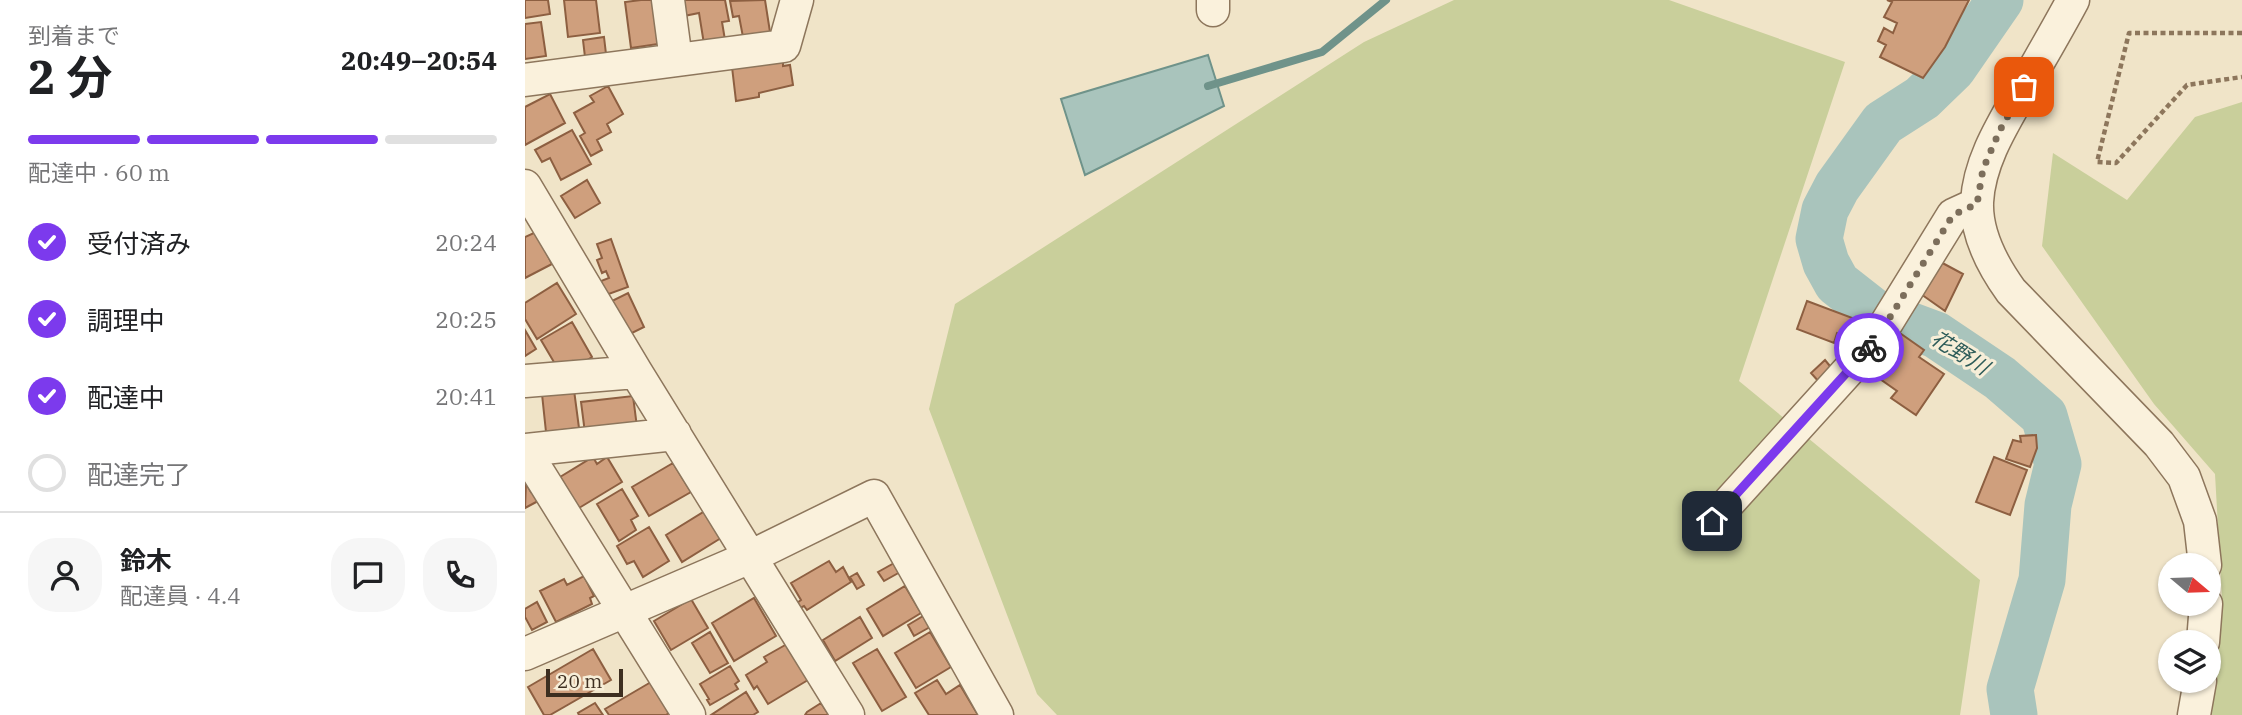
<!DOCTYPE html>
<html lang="ja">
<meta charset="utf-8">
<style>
:root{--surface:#fff;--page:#f6f6f6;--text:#202124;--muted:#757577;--line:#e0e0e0;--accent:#7c3aed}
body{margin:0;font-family:"IBM Plex Serif","Noto Sans JP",serif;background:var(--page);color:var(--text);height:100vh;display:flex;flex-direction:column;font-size:26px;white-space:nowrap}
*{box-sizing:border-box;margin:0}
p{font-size:23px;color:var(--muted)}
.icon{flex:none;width:38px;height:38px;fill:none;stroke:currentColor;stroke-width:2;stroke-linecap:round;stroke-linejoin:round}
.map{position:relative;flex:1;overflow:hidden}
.details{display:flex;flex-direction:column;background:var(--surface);width:525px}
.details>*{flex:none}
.needle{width:46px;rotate:109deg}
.fabs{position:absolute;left:1633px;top:553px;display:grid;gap:14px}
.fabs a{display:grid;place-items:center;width:63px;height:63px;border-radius:50%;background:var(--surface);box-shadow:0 2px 5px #0004;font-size:35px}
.scale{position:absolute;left:21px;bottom:18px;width:77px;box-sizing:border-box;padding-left:7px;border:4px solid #3d2e20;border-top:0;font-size:19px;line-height:24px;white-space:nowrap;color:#3d2e20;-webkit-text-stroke:5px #f7eed8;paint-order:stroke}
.pin{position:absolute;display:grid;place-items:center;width:60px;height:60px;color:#fff;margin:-30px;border-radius:14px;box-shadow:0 4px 10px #0006}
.courier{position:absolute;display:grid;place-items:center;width:70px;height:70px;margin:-35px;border:5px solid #7c3aed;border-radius:50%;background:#fff;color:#222;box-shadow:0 2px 9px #0007}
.headline em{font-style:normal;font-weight:700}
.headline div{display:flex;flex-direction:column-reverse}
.headline{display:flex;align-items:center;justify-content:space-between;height:119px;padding:0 28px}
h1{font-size:46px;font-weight:700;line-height:52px}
.bar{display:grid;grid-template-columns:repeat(4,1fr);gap:10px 7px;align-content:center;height:84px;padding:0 28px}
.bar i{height:9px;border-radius:5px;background:var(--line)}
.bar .current{background:var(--accent)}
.bar p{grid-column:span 4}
.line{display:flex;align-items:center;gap:18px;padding:0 28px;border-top:2px solid var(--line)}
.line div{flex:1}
.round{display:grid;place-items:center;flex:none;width:74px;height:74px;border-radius:28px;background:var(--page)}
ol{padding:0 28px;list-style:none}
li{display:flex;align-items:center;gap:21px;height:77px}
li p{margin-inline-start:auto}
li .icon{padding:7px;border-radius:50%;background:var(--accent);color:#fff;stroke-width:4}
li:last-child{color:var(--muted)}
li i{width:38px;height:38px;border:4px solid var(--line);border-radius:50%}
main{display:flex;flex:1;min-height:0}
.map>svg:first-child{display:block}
</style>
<main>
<section class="details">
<div class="headline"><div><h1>2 分</h1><p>到着まで</p></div><em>20:49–20:54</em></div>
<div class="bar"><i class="current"></i><i class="current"></i><i class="current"></i><i></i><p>配達中 · 60 m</p></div>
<ol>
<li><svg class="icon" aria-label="check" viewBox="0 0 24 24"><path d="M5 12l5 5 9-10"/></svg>受付済み<p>20:24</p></li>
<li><svg class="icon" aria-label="check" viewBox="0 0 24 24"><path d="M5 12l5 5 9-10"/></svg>調理中<p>20:25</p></li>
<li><svg class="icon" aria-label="check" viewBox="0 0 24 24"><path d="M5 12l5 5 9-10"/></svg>配達中<p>20:41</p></li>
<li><i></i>配達完了</li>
</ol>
<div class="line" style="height:126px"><a class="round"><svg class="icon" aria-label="person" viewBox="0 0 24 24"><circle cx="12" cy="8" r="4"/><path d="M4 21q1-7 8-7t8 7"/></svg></a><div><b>鈴木</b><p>配達員 · 4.4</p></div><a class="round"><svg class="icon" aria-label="chat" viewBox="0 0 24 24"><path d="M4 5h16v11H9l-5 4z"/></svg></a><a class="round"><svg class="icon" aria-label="phone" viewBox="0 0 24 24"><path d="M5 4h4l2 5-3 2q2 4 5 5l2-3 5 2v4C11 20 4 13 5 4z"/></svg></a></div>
</section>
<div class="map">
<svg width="1717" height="715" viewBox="0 0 1717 715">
<rect width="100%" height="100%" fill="#f0e4c8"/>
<path fill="#c9cf9b" d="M929 0H1144L1320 62 1214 381 1455 580 1435 715H532L512 694 404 409 430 304 839 42Z
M1717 102V715H1687L1697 598 1690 474 1629 404 1517 246 1528 153 1602 200 1670 117Z"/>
<path fill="#a9c4bc" stroke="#6f938a" stroke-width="2" d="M683 55 699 106 560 175 536 99Z"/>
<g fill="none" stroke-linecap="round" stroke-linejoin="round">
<path stroke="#6f938a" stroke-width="8" d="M683 86 797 52 861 0"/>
<path stroke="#a9c4bc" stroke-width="47" d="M1475 0 1428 68 1397 98 1358 123 1312 187 1300 210 1294 239 1301 263 1312 283 1349 312 1411 335 1475 378 1519 416 1533 464 1523 505 1517 580 1485 689 1489 715"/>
</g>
<path fill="#cf9f7d" stroke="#8d5f41" stroke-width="2" d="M0 0H23L25 14 0 18Z
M39 0H71L75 33 43 37Z
M116 0H127L133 44 106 48 100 2Z
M156 0H200L204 21 197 22 200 40 179 44 174 13 159 16Z
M240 0 245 32 218 37 214 16 208 17 205 1Z
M1362 0H1444L1420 47 1398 78 1355 57 1361 45 1353 41 1359 28 1368 33 1372 23 1359 17 1367 2Z
M16 22 21 56 0 59V24Z
M79 37 81 54 60 57 58 40Z
M258 61V66L265 65 268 85 234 93V97L211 101 207 67Z
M83 86 98 114 82 124 86 132 72 140 77 150 66 156 55 136 60 133 49 113 69 102 65 96Z
M25 94 40 123 0 145V107Z
M47 130 66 164 36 180 25 158 17 162 10 150Z
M62 180 75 203 50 218 36 196Z
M11 232 27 264 0 278V237Z
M86 239 103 287 81 295 76 281 84 278 81 271 77 273 72 260 77 258 72 244Z
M1410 259 1438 274 1420 311 1393 292Z
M32 283 51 314 12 339 0 319V303Z
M103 293 119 327 103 335 87 301Z
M1282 301 1330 319 1322 337 1312 333 1309 343 1272 329Z
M47 322 67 357 51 367 47 361 33 369 16 340Z
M0 330 11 349 0 356Z
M1372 331 1399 350 1394 357 1419 374 1391 415 1366 398 1372 391 1355 379 1363 368 1352 361Z
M1300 360 1309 371 1295 383 1286 373Z
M49 390 54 428 21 432 17 394Z
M108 396 112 427 60 433 56 402Z
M1511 435 1512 448 1505 467 1481 459 1488 440 1496 442 1495 436Z
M68 457 72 464 82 457 97 482 54 508 35 477Z
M1469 457 1502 470 1485 515 1451 502Z
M148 463 166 492 124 516 107 487Z
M1 483 6 492 10 491 15 500 0 508Z
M97 489 113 516 106 520 111 530 94 541 72 504Z
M180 511 196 538 157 562 141 535Z
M124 527 144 561 118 577 109 561 102 564 92 546Z
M304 561 311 572 318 567 326 582 282 610 279 606 275 608 272 603 276 600 266 583Z
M371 562 377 571 359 581 353 572Z
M332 573 339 585 332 589 325 577Z
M59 576 69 596 65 598 67 604 31 622 15 591 39 579 42 585Z
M380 586 396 613 358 636 342 609Z
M229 598 251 636 209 661 187 623Z
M166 599 183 628 146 650 129 621Z
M12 602 22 622 7 630 0 617V609Z
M398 616 405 627 389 636 383 625Z
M335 617 347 638 310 661 298 640Z
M185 632 203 663 185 673 167 643Z
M405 632 426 667 391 688 370 653Z
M262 644 283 680 243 704 232 686 229 689 221 675 242 662 239 657Z
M68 649 86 680 25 715H19L3 687Z
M352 649 381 697 357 711 328 663Z
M205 666 214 681 210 684 213 689 185 705 182 700 184 699 175 684Z
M412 680 421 694 435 685 453 715H404L390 693Z
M126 682 144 713 141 715H84L80 709Z
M221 692 233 712 228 715H186Z
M70 703 78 715H54L53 713Z
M296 703 304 715H280L282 712Z"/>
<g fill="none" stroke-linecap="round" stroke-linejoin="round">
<defs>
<path id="minor" d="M143 0 151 60
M1548 0C1531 32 1513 62 1495 94 1476 127 1454 163 1452 202 1451 234 1468 266 1486 291L1634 444 1659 477 1675 521 1680 565
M688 10V0
M0 80 259 46 272 0
M0 186 111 372 323 715
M0 381 111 372
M0 450 150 434
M0 451 164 715
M1187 521 1351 340 1428 215 1452 204
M1678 642 1681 604
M0 654 225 557 349 496 472 715
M1669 715 1675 681"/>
</defs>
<use href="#minor" stroke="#8d765c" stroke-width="35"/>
<path stroke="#8d765c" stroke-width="4.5" stroke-dasharray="5 3.5" stroke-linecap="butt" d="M1717 33H1604L1572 162 1591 163 1662 85 1717 77"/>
<use href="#minor" stroke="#faf1dc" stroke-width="32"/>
</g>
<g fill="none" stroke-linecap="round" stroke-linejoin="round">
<path stroke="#7c6e5b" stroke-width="7" stroke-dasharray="0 12.6" d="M1344 348 1351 340 1428 215 1452 204 1458 169 1475 130 1499 87"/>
<path stroke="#7c3aed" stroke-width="9" d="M1187 521 1344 348"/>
</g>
<g text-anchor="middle" stroke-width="6" stroke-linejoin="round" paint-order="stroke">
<g font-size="21" font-style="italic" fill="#2f5d5a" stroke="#f7eed8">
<text transform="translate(1435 353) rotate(32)" y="7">花野川</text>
</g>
</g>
</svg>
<div class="fabs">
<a><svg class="needle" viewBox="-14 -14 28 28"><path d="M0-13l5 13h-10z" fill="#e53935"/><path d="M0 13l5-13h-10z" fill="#757577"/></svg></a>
<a><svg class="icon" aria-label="layers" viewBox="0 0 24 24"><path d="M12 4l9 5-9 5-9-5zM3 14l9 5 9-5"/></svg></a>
</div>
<div class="scale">20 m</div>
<div class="pin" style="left:1499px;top:87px;background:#ea580c"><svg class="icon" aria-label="bag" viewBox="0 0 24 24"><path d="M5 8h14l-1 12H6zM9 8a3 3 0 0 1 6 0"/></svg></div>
<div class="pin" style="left:1187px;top:521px;background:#1f2937"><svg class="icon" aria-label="home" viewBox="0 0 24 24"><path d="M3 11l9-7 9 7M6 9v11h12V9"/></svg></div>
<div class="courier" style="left:1344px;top:348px"><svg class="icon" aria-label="bike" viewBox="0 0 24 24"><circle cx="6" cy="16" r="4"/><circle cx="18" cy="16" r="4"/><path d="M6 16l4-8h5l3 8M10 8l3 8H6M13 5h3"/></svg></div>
</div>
</main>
